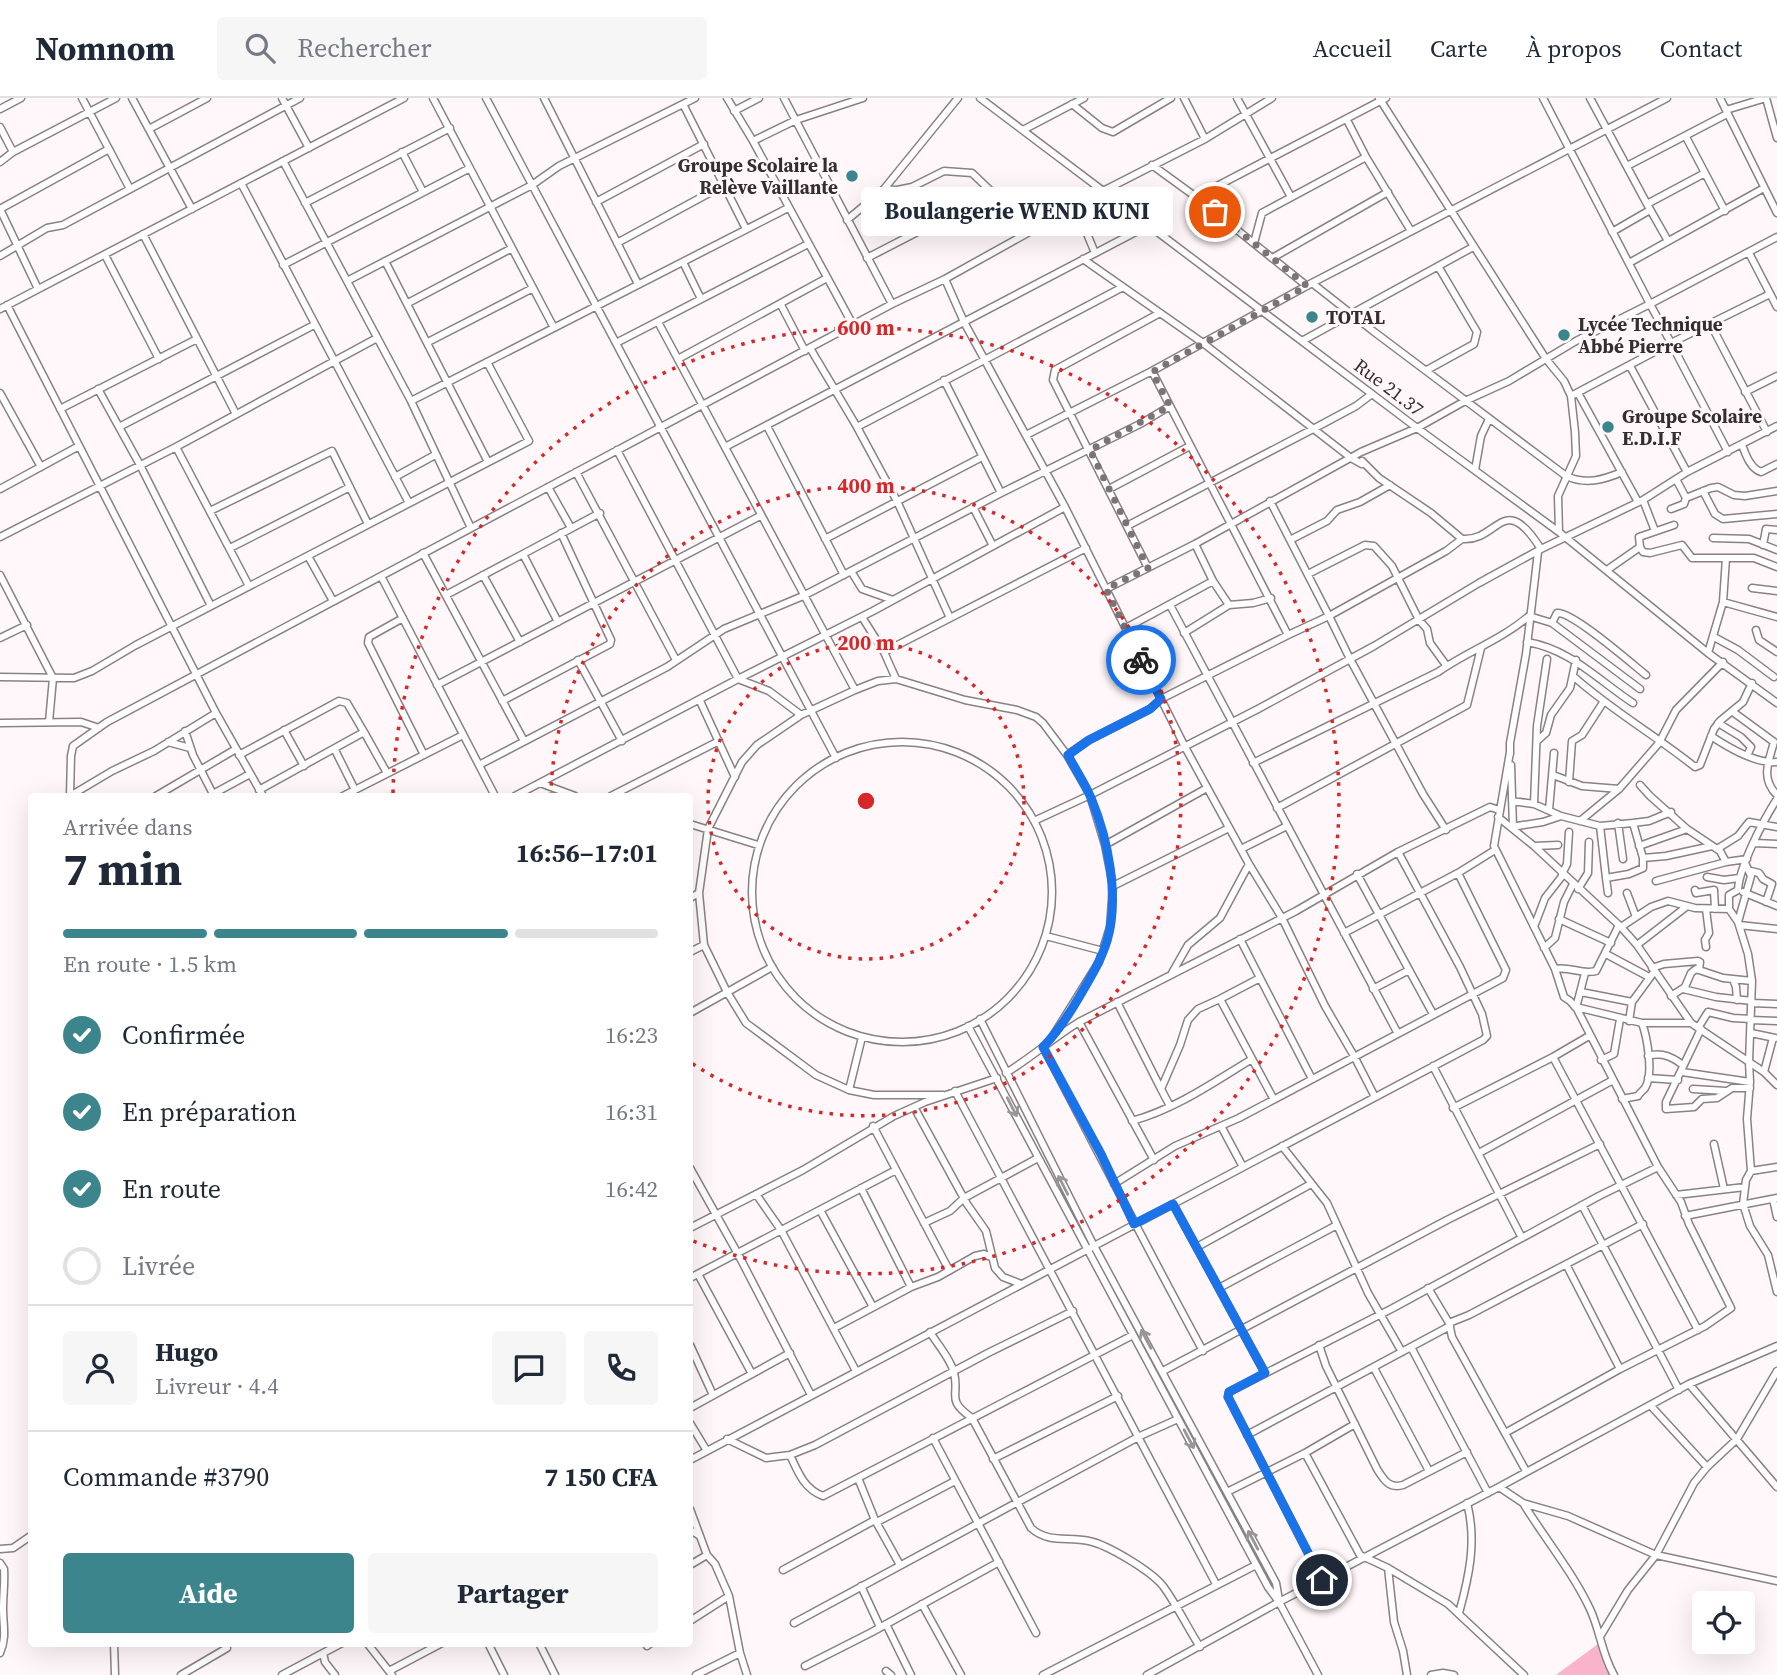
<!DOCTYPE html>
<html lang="fr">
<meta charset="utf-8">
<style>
:root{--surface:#fff;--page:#f6f6f7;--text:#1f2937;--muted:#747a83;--line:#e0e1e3;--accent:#3d858d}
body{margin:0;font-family:"Source Serif 4",serif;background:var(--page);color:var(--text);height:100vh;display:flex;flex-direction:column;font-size:26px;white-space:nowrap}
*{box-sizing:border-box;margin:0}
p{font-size:23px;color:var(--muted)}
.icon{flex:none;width:38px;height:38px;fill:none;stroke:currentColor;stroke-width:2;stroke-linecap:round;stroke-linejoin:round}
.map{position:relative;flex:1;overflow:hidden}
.sheet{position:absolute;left:28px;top:695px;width:665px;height:854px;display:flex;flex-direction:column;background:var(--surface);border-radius:7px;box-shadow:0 7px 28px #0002}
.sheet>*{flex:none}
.fabs{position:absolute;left:1692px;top:1493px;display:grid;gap:14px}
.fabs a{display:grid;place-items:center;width:63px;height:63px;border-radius:7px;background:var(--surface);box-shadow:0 7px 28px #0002;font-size:35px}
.pin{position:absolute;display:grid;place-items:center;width:60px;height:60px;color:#fff;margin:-30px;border:4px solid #fff;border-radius:50%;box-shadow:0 2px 7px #0007}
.courier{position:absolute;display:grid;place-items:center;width:70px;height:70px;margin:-35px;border:5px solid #1a73e8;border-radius:50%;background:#fff;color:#222;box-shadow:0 2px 9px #0007}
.bubble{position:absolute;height:49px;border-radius:7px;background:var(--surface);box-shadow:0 7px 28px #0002;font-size:23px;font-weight:700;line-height:49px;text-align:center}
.headline em{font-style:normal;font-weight:700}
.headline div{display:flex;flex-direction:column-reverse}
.headline{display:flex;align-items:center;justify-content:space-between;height:119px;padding:0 35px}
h1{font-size:46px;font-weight:700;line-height:52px}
.bar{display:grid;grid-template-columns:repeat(4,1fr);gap:10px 7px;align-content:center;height:84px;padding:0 35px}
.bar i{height:9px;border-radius:5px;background:var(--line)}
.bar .on{background:var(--accent)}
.bar p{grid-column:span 4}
.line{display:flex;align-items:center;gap:18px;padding:0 35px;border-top:2px solid var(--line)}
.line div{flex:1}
.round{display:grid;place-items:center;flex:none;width:74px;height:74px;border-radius:7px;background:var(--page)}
ol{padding:0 35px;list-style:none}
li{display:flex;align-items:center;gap:21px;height:77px}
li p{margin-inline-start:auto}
li .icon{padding:7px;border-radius:50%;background:var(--accent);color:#fff;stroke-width:4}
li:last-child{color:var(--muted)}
li i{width:38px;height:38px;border:4px solid var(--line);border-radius:50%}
.primary-button{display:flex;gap:14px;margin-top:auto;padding:14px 35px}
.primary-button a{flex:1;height:80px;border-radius:7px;background:var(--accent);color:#fff;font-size:28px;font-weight:700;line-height:80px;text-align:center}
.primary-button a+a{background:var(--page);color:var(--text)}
header{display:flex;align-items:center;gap:42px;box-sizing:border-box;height:98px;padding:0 35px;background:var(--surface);border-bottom:2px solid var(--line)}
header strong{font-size:33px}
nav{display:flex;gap:38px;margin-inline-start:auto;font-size:24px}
.search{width:490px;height:63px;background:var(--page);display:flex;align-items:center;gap:18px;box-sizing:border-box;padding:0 24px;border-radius:7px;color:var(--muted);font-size:26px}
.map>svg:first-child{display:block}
</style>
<header>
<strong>Nomnom</strong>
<div class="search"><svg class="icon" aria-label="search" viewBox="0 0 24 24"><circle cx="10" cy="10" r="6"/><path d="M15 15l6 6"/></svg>Rechercher</div>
<nav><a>Accueil</a><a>Carte</a><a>À propos</a><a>Contact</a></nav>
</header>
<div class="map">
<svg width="1777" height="1577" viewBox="0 0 1777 1577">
<rect width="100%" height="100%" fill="#fff7f9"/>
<path fill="#f9b3ca" d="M1598 1546 1615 1577H1556Z"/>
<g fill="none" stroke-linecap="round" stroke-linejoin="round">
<defs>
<path id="minor" d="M82 0 130 91
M132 0 192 111
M282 0 309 50
M433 0 553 228
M486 0 836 660
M544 0 638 186
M727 0 753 43 853 227
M784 0 892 206
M980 0 1417 330 1559 434 1708 555 1777 605
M1184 0 1205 41
M1237 0 1291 99
M1379 0 1546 261 1564 283 1571 298 1575 334 1576 358 1558 398 1559 434
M1590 0 1647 106
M1720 0 1777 115
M1766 0 1777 40
M683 6 746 131
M1072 6 1102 30 1113 34 1171 0
M0 11 21 0
M1726 12 1766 0
M734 13 759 0
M1347 22 1366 59 1411 133
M0 29 13 54
M149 31 207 0
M1023 32 1084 0
M1686 39 1725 113
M753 43 796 22 863 0
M402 54 423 94
M283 63 411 303 471 430
M0 64 13 54 116 0
M1152 67 1196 99 1307 188
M1627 68 1727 16
M241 85 409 405
M884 91 897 92 912 89 944 73 972 75 993 95 1042 127
M1196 99 1386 0
M596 104 704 46
M305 105 450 30
M1076 109 1095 155
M0 111 109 51
M0 111 38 191
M847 122 884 91 958 0
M1612 134 1650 112
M143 136 236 316
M1668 143 1647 106 1705 75
M617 145 724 87
M1254 145 1262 115 1366 59
M1749 155 1777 209
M105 157 159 261
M0 158 47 130 63 127 300 0
M1274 159 1388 94
M867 160 993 95
M1083 161 1203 245 1351 360 1362 366
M385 163 488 364
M683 164 701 201
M1629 165 1764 90
M283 167 470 70
M945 181 964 224 1065 409 1185 649 1249 766 1282 820 1325 908 1354 958 1375 999
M347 183 532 87 559 68 695 0
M1312 185 1373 233 1566 378C1586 387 1603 382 1622 374
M408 205 512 150
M7 207 216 615 263 698
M781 207 805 253
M0 211 404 0
M658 224 855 592
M1710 225 1767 334
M1302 243 1473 149
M428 244 533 190
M616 245 808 146
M810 250 857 329 897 403 950 520
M678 261 827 180
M1630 268 1687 374
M1427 272 1474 246 1477 234 1438 168
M1152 273 1288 537 1329 518 1350 561 1423 696 1446 732
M944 282 1001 395
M98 291 140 367 211 508
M1745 294 1777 278
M0 295 41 369
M1578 295 1638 404
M1571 298 1671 245 1650 206 1777 139
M411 303 788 110
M60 311 197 241
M767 328 844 477
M119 329 314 227
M857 329 1123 189
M1026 337 1152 273 1312 185 1667 0
M1742 347C1746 357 1750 370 1761 374L1777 366
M176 349 249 488
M725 349 1149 127
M617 352 738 581 769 593 801 617
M1728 354 1671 245 1770 196
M1362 363 1379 380 1431 415 1462 441C1499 444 1503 391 1541 451
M1475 372 1481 338 1489 321
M576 374 676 562
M395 379 435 357
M1676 381 1686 400
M548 389 571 430
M0 391 79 348
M1109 391 1190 348
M1703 393 1715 416 1723 421 1777 416
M1643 402 1655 433
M1270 403 1329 518 1446 453 1462 441
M973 409 993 448
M1671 411 1684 406 1686 400 1711 390 1718 389 1734 397 1745 398 1777 393
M210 413 332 353 368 426
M1127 428 1315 330 1356 308 1372 296
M0 439 176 349 377 240
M1713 440 1749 441 1777 452
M825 441 982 359
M1290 442 1327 423 1337 412 1360 404 1390 387
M1195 446 1213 483 1229 507
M1763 447 1766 431 1777 432
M1640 449 1643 454 1650 455 1682 447 1692 460H1754L1777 469
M1640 449 1639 439 1674 427
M230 450 350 389
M423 455 524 643
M523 456 558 524
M308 458 333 503
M1148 470 1053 282 1055 272 1160 215
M1607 472 1640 449
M851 473 862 491 893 502
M1308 476 1365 447 1374 448 1392 468 1419 522 1427 531 1430 545 1446 567
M0 477 53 580 49 624
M483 477 520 544
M381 478 495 698
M1752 490 1777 493
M1106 491 1195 446 1361 354 1417 330 1465 303 1509 283 1576 243 1650 206 1543 0
M446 497 600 415
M1723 504 1777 519
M1170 507 1397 934
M862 519 884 554 896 581
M403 520 369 539 368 545 424 657
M1552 525 1557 515C1572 513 1631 565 1646 577
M1126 530 1213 483
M1756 532 1759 542 1777 554
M1184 535 1229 507 1253 505 1271 500
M1714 539 1738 552 1774 579
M0 540 27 527
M1527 544C1570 551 1598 582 1633 605
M884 554 1086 450
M1708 555 1723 504 1726 460
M578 562 622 643
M1573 578C1611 612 1655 637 1695 669L1700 667 1714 631 1720 623 1743 604 1752 585
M0 579 74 580 92 573 136 547 529 343 487 264
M437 587 760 418
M502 603 610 546 611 542 561 435
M700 603 735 679
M1733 614 1774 644C1769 663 1760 680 1777 697
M0 625 81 624 99 630
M1718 625 1741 639 1751 649 1747 658
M284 632 304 668
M185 633 193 657 214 698
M1711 638C1729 650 1756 666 1777 664
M1537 643 1546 635 1551 617 1570 590 1576 562
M168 644 190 650
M752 794a150 150 0 1 1 300 0a150 150 0 1 1-300 0Z
M335 652 355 692
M1510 656V645L1526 556 1538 454
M239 657 339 603 347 605 364 634
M1067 657 1089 642 1150 611 1161 601 1288 537
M1253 665 1438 574C1468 553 1501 542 1529 518L1552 525 1640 591
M479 667 667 569 724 531 803 498 1001 395 1142 325 1170 308
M1511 667 1513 729
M1553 677 1582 688 1619 691
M1569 684 1572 643 1582 637 1604 603
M540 685 575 698
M1640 687 1650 698 1687 731 1720 753 1726 764 1747 761
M259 692 364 634 387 675
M213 696 250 676
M70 698 71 658 73 648 107 624 892 206 945 181 1103 93 1205 41 1272 0
M70 698 112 673 154 653 216 615
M156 698 236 651
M343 698 463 637
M515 698 738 581 873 513 1065 409
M611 698 719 643
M1777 701C1764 721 1739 769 1738 792L1729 797V811L1738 824 1748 856 1752 883 1749 964 1750 984 1747 1021 1751 1073 1746 1082 1743 1106 1750 1128 1768 1157 1777 1194
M1512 703 1534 706 1561 718
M1534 706 1537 628 1547 561
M1277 710 1467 607 1481 550
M1549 712 1554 655
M1498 719 1534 748 1621 829 1637 847 1691 925 1764 974 1777 987
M1034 723 1090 697 1258 611 1374 548 1479 485 1541 451 1643 402 1687 374 1777 328
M1580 723 1619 691 1659 645 1676 612 1723 564
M1618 725 1623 761
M690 726 758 747
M1600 728 1606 780
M1511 729 1543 724 1561 718 1600 728 1633 725 1649 723 1671 714
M1755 745 1777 746
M1105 747 1207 690
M1534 748 1558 747
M1639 748 1687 731
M1241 751 1287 728
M1717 751 1738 738 1749 724 1777 729
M1643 760 1666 758 1712 748
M1751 773 1759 775 1763 781 1772 786 1766 804
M1357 776 1433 916
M1562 776 1567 766 1569 734
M1707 779 1724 782 1739 780
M1656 783 1726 764
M1113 788 1229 730
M1578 791 1588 775 1589 744
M1695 792 1696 795 1714 792 1715 811
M1743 794 1777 808
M1608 795 1606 780 1629 776 1643 770V760L1633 725
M1627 795 1636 819
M690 800 699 795
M1559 821 1611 845
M1738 824 1751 778 1745 765
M1739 827 1777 831
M1534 829 1545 800 1563 777
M1621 829 1651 809 1668 803 1695 810 1729 811
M1344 835 1458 775 1495 752
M1046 838 1103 853
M1240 841 1312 981
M1637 847 1686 809
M1706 849 1705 842 1709 835 1706 811
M1544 850 1555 840 1564 804 1573 786
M690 854 704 847
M1606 856 1649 879
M1652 870 1664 866 1698 863 1700 864 1699 872
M1555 871C1570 868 1582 877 1596 873L1619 827
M1172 875 1188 847 1220 820 1249 766
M1260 880 1220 901 1273 1000
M1733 881 1736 889 1737 902
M1373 891 1409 872
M1683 891 1716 899 1752 903
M1581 894 1632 904 1654 874
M1671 898 1685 889 1691 875 1696 871 1723 880 1752 883
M1117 904 1161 991
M1752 905 1777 906
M1576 909 1642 925H1691
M1576 910 1585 875
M690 915 772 869
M980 921 1094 1148 1276 1485 1279 1502
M1751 922 1777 923
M1629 923 1632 904
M1079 924 1154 1062
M968 928 1268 1489 1279 1504 1318 1577
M1698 930 1708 914 1733 920 1751 921
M1701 931 1666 1004V1011L1694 1009 1702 1001 1717 1000 1732 990H1750
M1751 935 1775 940
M1589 938 1553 959 1698 1232
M1043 949C1096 1050 1148 1152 1203 1253
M1648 958C1663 954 1672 959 1683 967
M1601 962 1614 956 1620 921
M1433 968 1522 1140
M1682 974 1750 984
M1764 974 1773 940
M1006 975C1032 959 1053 940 1079 924L1296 813 1398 754 1490 709 1499 712
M1648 980 1678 982
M1693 991 1726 993
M849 992 862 939
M955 993 1216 1486
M943 997H874L849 992 816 977 746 925 727 894 704 847 699 795 708 731 742 664 757 647 801 617 855 592 878 583 896 581 965 602 1017 612 1036 619 1043 625 1067 657 1090 697 1105 747 1113 788 1110 829 1099 864 1051 941
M1622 1001 1638 998C1639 995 1643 993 1645 990 1654 976 1647 939 1642 925
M1170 1008 1161 991 1180 947 1188 922 1198 911 1220 901
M914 1009 967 1106 986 1133 995 1170 1003 1179 1021 1186
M1453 1010 1553 959
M1132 1023C1176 1011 1214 984 1252 961
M873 1028 949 1172
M1221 1028 1243 1069
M1714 1046 1724 1091
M1282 1048 1327 1105 1368 1195 1402 1254
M1479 1055 1613 982
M690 1070 738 1156 811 1297
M1751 1073 1777 1069
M1114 1086 1175 1048 1239 1020 1503 880 1506 872 1458 775
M861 1090 911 1189
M756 1096 781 1132 856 1273
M1676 1097 1745 1089
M1773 1101 1777 1119
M1173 1106 1265 1275
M1582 1107 1679 1292
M820 1112 873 1209
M1685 1118 1777 1100
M924 1125 950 1113 964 1100 1038 1060
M690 1130 803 1072 894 1018 925 1004 997 980
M1197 1149 1311 1086
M1567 1168 1620 1271
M698 1176 752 1276
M690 1180 896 1072
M1219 1190 1337 1127
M1428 1190 1449 1225 1452 1239 1526 1373
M1449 1225 1469 1217 1643 1126
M834 1230 911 1189 938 1179 975 1158 984 1156 991 1159
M930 1234C937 1246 951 1261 954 1275 960 1298 945 1301 972 1320L1031 1430C1049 1446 1068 1438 1089 1443 1108 1447 1151 1473 1163 1488 1177 1507 1187 1529 1200 1549
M690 1247 713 1297
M1319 1247 1326 1268 1377 1371C1384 1382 1389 1391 1403 1387L1467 1354
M1411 1249 1488 1395
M1374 1270 1429 1373
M1163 1273 1447 1122 1600 1046
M1689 1286 1777 1389
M1651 1308 1707 1369
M690 1310 790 1255
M690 1325 707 1353
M1505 1335 1620 1271 1705 1228 1731 1210 1689 1126 1681 1104 1658 1069 1577 911 1570 903 1564 899 1555 871 1494 748 1510 654
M1247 1337 1450 1228
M933 1340 1036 1535
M727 1341 766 1360 790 1357C798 1374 804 1391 823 1398L1133 1237
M1305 1355 1360 1457 1388 1470 1448 1506 1524 1577
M790 1357 815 1347 988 1255 1073 1213
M993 1361 1118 1298
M690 1362 1483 942 1487 938 1482 916 1460 869 1398 754
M858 1380 875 1422 900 1467
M1499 1389 1523 1405 1568 1418 1656 1457 1777 1483
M1227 1394 1305 1355 1355 1326
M1523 1405C1545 1441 1572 1473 1590 1511 1600 1532 1602 1557 1614 1577
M690 1411 707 1457 715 1466 729 1498 740 1555 747 1577
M877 1424 955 1383
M690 1432 700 1438
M0 1451 13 1450 32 1437
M0 1465 4 1471C5 1484 3 1497 3 1511 3 1527 7 1539 0 1555
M690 1467 707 1457
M1388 1470 1394 1524 1403 1553 1407 1577
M783 1472 875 1422
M1322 1482 1228 1299 1229 1294 1393 1210 1599 1098 1658 1069
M861 1488 880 1529
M922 1506 961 1577
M1459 1515C1469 1479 1477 1443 1467 1405
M690 1523 729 1498
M794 1525 1140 1338 1178 1321
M886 1526 911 1577
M1601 1537 1628 1492 1656 1457 1694 1385 1707 1369 1737 1341 1777 1273
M114 1545 115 1577
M367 1545 392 1577
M488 1545 504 1577
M539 1545 555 1577
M647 1548 651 1545
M323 1555 325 1564 335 1577
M805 1568 872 1534 999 1464
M389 1573 442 1545
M886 1573 891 1577
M181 1577 227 1550
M282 1577 342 1545
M696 1577 740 1555
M1043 1577 1256 1467
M1147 1577 1279 1504 1499 1389 1689 1286 1777 1248
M1431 1577 1443 1575 1454 1577"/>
</defs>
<use href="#minor" stroke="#8b8083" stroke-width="9"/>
<use href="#minor" stroke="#fff" stroke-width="6"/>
</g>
<defs><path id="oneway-shaft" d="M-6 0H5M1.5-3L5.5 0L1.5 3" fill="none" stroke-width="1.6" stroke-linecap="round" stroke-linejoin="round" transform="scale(1.75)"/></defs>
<g stroke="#999698">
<use href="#oneway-shaft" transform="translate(1012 1009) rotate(63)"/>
<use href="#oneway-shaft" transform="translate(1063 1087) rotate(-117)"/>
<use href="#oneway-shaft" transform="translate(1146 1241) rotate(-118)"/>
<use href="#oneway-shaft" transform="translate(1189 1341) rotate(62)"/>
<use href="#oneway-shaft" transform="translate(1253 1442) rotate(-118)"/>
</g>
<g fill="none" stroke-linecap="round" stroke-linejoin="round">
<path stroke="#7a7476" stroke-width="7" stroke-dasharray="0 12.6" d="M1141 562 1106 491 1148 470 1090 352 1170 308 1152 274 1307 188 1215 114"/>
<path stroke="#1a73e8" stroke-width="9" d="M1141 562 1161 601 1150 611 1089 642 1068 657C1075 671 1085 685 1091 700 1108 741 1120 799 1107 843 1101 862 1091 879 1081 896 1070 915 1058 934 1043 949L1101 1056 1134 1126 1173 1106 1265 1275 1229 1294 1228 1299 1322 1482"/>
</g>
<g fill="none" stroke="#d62828" stroke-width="3.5" stroke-dasharray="3.5 7">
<circle cx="866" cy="703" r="158"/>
<path d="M551 698A315 315 0 1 1 690 964"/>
<path d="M393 695A473 473 0 1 1 693 1143"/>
</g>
<g fill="#3d858d" stroke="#fff7f9" stroke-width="2.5">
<circle cx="852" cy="78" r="7"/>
<circle cx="1312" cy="219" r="7"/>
<circle cx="1564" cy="237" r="7"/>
<circle cx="1608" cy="329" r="7"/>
</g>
<g text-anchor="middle" stroke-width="6" stroke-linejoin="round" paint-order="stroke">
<g font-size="19" font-weight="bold" fill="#332e30" stroke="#fff7f9" text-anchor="start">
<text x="838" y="74" text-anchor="end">Groupe Scolaire la<tspan x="838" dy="22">Relève Vaillante</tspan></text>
<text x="1326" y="226">TOTAL</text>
<text x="1578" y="233">Lycée Technique<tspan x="1578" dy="22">Abbé Pierre</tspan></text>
<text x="1622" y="325">Groupe Scolaire<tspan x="1622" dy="22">E.D.I.F</tspan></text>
</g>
<g font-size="19" fill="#332e30" stroke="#fff7f9">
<text transform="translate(1389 289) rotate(37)" y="7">Rue 21.37</text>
</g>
</g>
<circle cx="866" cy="703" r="10" fill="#d62828" stroke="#fff7f9" stroke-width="3.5"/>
<g font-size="21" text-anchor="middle" font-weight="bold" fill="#d62828" stroke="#fff7f9" stroke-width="6" stroke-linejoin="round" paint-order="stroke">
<text x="866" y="237">600 m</text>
<text x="866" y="395">400 m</text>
<text x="866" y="552">200 m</text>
</g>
</svg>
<div class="fabs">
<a><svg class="icon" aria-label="locate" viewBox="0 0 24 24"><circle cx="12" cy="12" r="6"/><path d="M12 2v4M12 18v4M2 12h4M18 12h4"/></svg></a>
</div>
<div class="pin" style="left:1215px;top:114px;background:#ea580c"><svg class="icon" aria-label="bag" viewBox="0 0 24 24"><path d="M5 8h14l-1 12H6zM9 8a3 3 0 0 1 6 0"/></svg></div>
<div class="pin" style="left:1322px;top:1482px;background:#1f2937"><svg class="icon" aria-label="home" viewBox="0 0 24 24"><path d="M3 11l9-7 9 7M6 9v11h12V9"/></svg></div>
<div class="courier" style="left:1141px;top:562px"><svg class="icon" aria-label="bike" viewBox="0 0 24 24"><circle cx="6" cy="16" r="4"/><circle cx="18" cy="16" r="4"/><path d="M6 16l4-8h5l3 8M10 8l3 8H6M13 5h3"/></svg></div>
<div class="bubble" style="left:861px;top:89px;width:312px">Boulangerie WEND KUNI</div>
<section class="sheet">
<div class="headline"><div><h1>7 min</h1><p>Arrivée dans</p></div><em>16:56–17:01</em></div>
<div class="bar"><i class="on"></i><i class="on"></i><i class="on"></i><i></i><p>En route · 1.5 km</p></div>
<ol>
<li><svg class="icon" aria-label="check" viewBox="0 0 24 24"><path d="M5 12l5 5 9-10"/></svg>Confirmée<p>16:23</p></li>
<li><svg class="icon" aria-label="check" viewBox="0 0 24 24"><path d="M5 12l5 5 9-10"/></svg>En préparation<p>16:31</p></li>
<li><svg class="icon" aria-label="check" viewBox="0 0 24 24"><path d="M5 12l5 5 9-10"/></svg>En route<p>16:42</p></li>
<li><i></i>Livrée</li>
</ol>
<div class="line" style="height:126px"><a class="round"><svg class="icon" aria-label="person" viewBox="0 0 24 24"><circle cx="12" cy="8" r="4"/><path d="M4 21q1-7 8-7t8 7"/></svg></a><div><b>Hugo</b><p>Livreur · 4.4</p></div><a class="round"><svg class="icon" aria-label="chat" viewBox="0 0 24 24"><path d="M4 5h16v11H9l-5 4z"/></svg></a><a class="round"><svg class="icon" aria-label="phone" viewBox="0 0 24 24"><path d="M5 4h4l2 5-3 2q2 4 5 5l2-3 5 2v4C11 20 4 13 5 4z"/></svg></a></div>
<div class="line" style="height:91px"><div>Commande #3790</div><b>7 150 CFA</b></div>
<div class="primary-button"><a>Aide</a><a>Partager</a></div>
</section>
</div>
